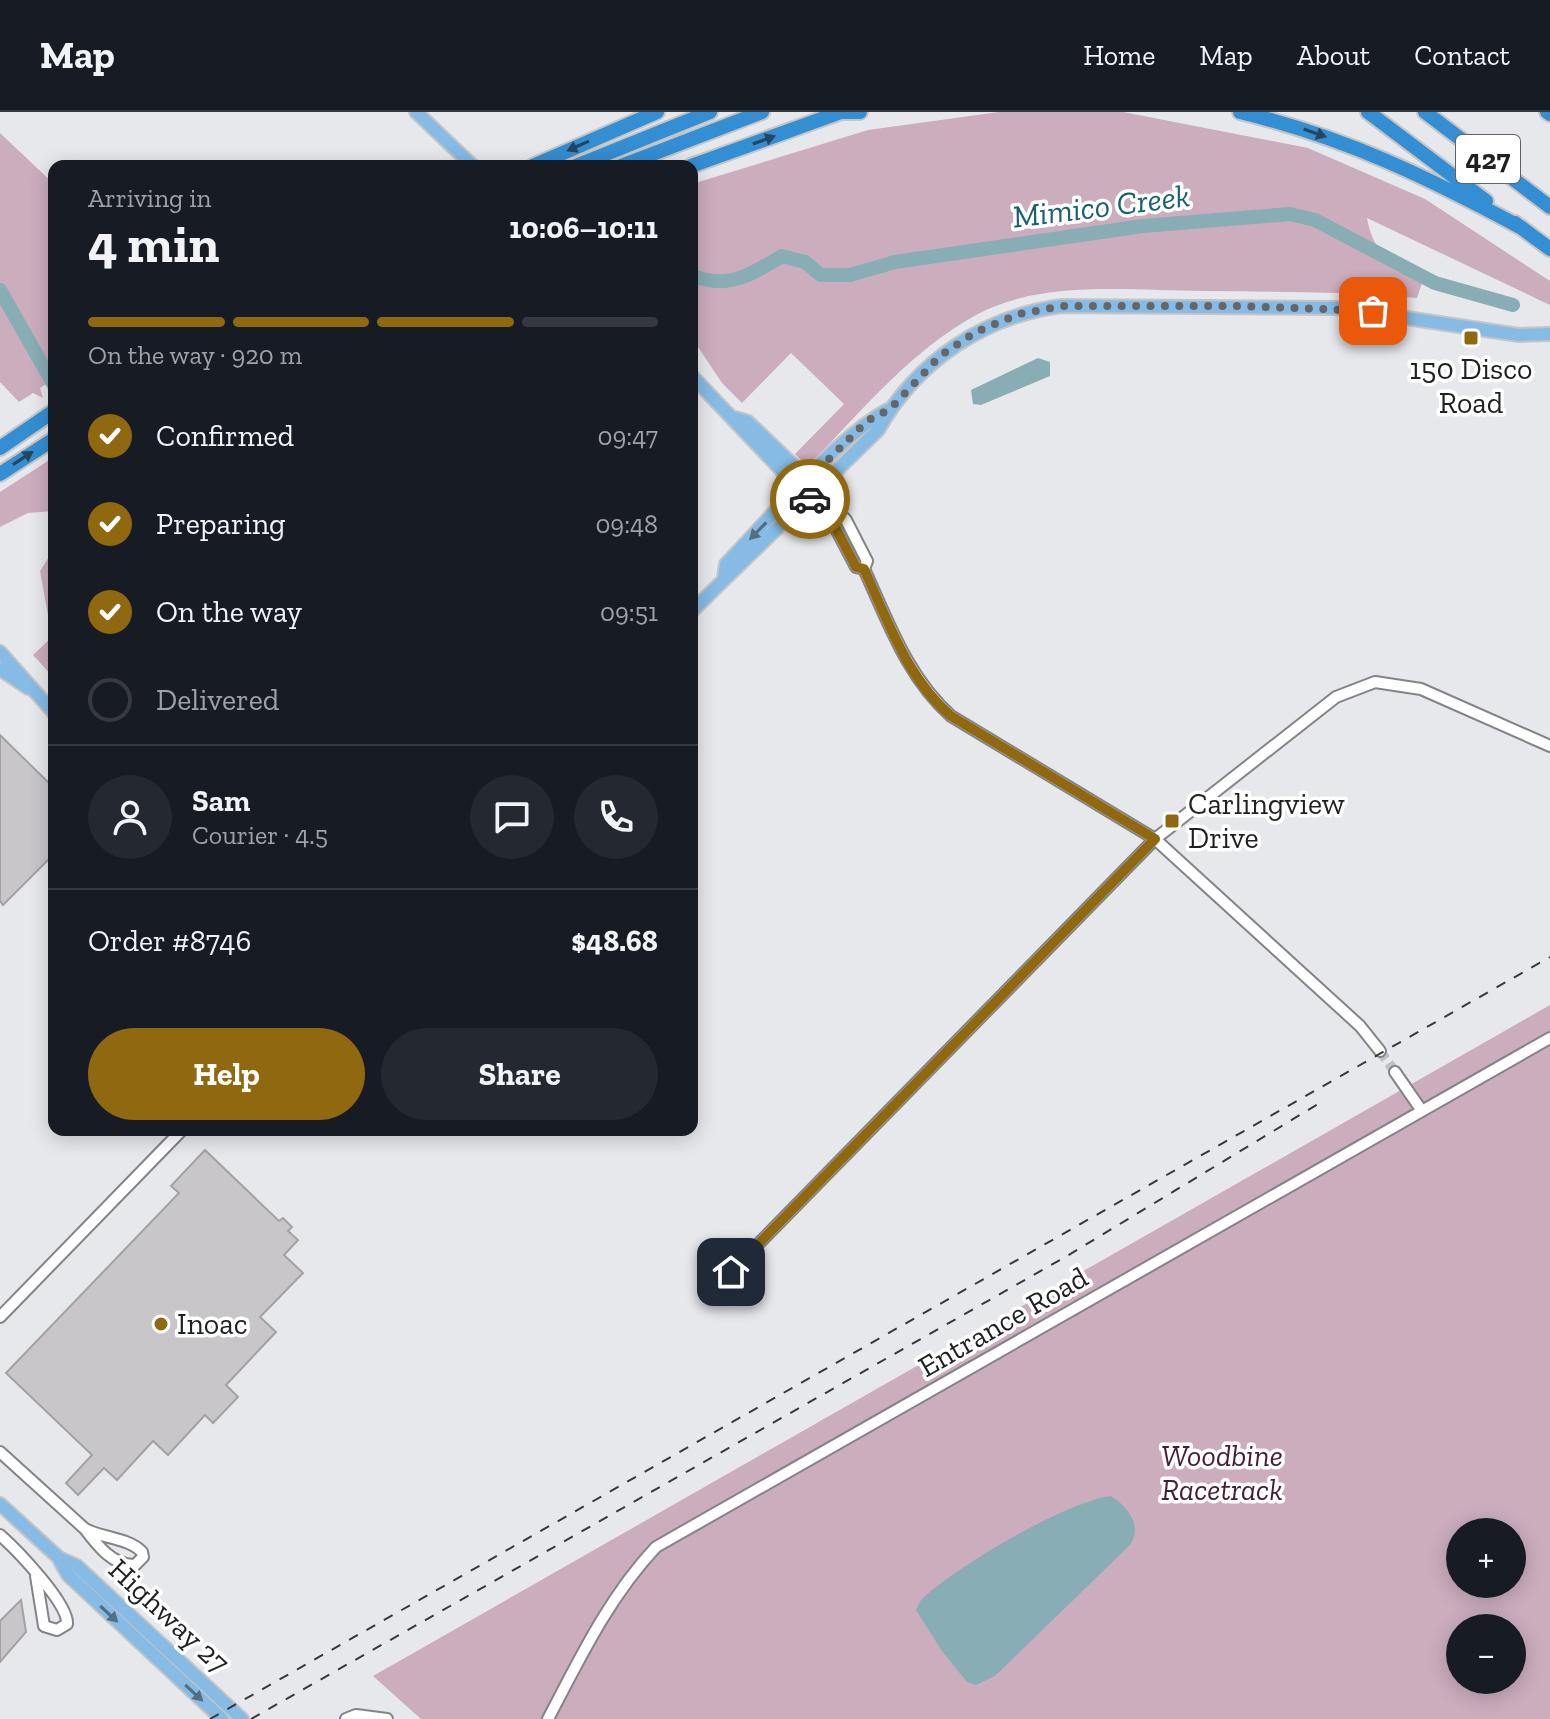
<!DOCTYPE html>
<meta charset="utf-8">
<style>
:root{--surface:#171b24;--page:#242831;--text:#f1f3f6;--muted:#9ea1a6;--line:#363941;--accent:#90680f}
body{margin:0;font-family:"Zilla Slab",serif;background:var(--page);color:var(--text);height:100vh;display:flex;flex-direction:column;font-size:30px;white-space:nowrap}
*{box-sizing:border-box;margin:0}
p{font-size:26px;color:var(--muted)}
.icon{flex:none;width:44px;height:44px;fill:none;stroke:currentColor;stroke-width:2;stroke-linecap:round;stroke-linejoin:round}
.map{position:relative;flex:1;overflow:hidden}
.panel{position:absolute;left:48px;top:48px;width:650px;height:976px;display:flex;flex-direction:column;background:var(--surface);border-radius:16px;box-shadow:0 4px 20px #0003}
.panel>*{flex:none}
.fabs{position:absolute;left:1446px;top:1406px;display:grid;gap:16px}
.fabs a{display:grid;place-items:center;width:80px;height:80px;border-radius:50%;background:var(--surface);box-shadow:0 4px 20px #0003;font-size:40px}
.pin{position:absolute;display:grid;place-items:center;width:68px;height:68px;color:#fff;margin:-34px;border-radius:16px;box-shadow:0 4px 12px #0006}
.courier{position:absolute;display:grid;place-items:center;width:80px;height:80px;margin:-40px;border:6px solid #90680f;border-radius:50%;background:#fff;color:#222;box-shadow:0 2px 10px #0007}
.headline em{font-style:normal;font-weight:700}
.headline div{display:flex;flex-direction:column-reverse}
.headline{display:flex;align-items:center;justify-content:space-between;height:136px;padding:0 40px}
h1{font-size:52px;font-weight:700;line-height:60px}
.bar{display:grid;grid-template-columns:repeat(4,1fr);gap:12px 8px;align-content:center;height:96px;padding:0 40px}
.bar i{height:10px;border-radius:6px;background:var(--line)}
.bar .active{background:var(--accent)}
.bar p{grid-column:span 4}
.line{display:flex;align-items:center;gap:20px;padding:0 40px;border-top:2px solid var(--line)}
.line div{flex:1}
.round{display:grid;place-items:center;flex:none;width:84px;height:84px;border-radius:42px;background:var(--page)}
ol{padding:0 40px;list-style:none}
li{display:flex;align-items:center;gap:24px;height:88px}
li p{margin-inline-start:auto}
li .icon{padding:8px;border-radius:50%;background:var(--accent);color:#fff;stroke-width:4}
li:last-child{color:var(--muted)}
li i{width:44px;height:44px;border:4px solid var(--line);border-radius:50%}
.button{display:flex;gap:16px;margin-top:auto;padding:16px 40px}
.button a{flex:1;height:92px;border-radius:48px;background:var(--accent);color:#fff;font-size:32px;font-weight:700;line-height:92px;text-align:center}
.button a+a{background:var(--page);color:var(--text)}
header{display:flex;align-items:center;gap:48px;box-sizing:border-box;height:112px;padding:0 40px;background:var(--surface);border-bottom:2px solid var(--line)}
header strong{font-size:38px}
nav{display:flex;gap:44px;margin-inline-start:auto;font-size:28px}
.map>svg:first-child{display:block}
</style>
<header>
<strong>Map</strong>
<nav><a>Home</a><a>Map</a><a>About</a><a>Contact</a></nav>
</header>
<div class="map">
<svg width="1550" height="1607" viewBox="0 0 1550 1607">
<rect width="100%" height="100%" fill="#e7e8ec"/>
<path fill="#cbadbe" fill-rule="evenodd" d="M999 0H1123L1308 36 1425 87 1550 169V193L1367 106C1373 141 1392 153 1423 168L1417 186C1346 179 1275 180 1204 179 1131 179 1042 167 976 203 911 239 864 296 813 349H802L795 342 844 292 791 241 742 291 722 271 692 226V72L868 18ZM1265 104 1016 136 996 137 1002 130Z
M0 21 54 72V267L40 276 43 286 33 281 19 290 0 270Z
M54 345V399L28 401 0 415V380Z
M54 437V566L33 543 52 525 40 459Z
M1550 893V1607H421L373 1564ZM1460 1420H1512V1472H1460ZM1460 1516H1512V1568H1460Z"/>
<path fill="#88adb5" d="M1038 246 1050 250V264L981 293 973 292 971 278Z
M1111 1384C1128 1395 1143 1414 1130 1433L995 1564 976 1573 967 1570 942 1539 916 1498 921 1488C955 1455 1065 1390 1111 1384Z"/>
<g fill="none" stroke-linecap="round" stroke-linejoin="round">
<path stroke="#88adb5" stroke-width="14" d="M692 163C727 179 752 162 782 144L805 150 821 163H850L895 150 1143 114 1290 102 1315 108 1435 171 1513 193
M0 178 54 273"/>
</g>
<path fill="#c8c6c9" stroke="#a3a1a4" stroke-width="2" d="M0 623 54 676V742L3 793 0 789Z
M205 1038 279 1109 283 1106 292 1115 288 1119 298 1128 284 1143 303 1161 260 1205 276 1220 226 1273 238 1285 213 1311 205 1303 168 1343 153 1329 117 1368 104 1356 78 1383 66 1371 92 1343 6 1261 179 1081 171 1074Z
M21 1488 26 1520 0 1550V1509Z"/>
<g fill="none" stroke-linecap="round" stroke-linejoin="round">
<path stroke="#bfc0c3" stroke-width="10" stroke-dasharray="10 5" stroke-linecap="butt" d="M1380 939 1395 960"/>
<defs>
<path id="minor" d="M819 378 846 408 867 449 864 457C888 509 907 565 951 604L1155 727 1360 914 1380 939
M809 387 834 413 856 455 864 457
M1395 960 1422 999
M731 1160 1155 727 1336 585 1375 570 1421 577 1550 634
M0 1205 182 1018
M0 1340 85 1417C102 1426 129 1426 142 1440L143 1445 135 1453C113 1454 97 1433 85 1417
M0 1423C16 1437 69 1492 67 1512L57 1518 44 1514 36 1464
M346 1607 356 1603 387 1607
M548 1607C580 1546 609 1485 656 1435L1550 926"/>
<path id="major" d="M416 0 473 54
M692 264 804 382
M735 306 748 310 814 373
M724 466 726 452C770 407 837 324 890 297
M692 499 878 318C917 249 984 204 1062 194L1340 196 1519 223 1550 222
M0 540 54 601
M0 557 28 576
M0 1392 58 1445 68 1463 222 1607
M59 1446 77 1454 242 1607"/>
<path id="highway" d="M841 0H860
M1240 0C1347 26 1427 65 1522 116
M1368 0 1486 89
M1425 0 1550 95
M1547 0 1550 2
M533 54 657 0
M576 54 710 0
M621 54 762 0
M691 54 841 0
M1515 111 1550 137
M0 336 54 299
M0 362 54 327"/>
</defs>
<use href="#minor" stroke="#838487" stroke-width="14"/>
<use href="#major" stroke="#c5c5c5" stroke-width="16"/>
<use href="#highway" stroke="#c5c5c5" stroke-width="18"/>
<use href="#minor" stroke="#fff" stroke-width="10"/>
<use href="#major" stroke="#85bbe5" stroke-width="12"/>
<use href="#highway" stroke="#338ed3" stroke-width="14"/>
<path stroke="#38393a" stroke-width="2" stroke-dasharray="10 10" stroke-linecap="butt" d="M210 1607 1550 845
M251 1607 1067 1144 1318 992"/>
</g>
<defs><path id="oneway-solid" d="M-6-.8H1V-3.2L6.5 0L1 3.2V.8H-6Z" transform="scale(2)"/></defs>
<g fill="#26465f">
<use href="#oneway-solid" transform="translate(1315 21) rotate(19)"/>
<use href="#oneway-solid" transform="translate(764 28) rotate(-20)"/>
<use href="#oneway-solid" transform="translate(578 34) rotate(156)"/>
<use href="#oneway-solid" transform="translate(23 346) rotate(-33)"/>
</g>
<g fill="#526e83">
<use href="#oneway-solid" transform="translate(758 419) rotate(134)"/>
<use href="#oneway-solid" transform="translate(109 1502) rotate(43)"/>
<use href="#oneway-solid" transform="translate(194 1581) rotate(43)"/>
</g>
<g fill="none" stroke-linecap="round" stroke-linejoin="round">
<path stroke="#656668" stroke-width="8" stroke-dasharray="0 14.4" d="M810 387 799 377 867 309 890 297 940 244 976 220 1019 202 1062 194H1241L1373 199"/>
<path stroke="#90680f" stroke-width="10" d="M731 1160 1155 727 951 604C907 566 888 509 864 457L856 455 834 413 810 387"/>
</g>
<g fill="#90680f" stroke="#fff" stroke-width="3">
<rect x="1463" y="218" width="16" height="16" rx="4"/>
<rect x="1164" y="701" width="16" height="16" rx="4"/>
<circle cx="161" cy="1212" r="8"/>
</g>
<g text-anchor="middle" stroke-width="7" stroke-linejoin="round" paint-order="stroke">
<rect fill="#fff" stroke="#626364" stroke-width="2" x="1456" y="23" width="64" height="48" rx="6"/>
<g font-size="28" font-weight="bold" fill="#1f2021">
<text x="1488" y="57">427</text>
</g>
<g font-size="30" fill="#1f2021" stroke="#fff" text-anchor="start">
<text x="1471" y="267" text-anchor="middle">150 Disco<tspan x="1471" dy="34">Road</tspan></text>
<text x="1188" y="702">Carlingview<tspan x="1188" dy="34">Drive</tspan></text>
<text x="177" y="1222">Inoac</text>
</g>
<g font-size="30" fill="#1f2021" stroke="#fff">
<text transform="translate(1003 1210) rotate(-30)" y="10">Entrance Road</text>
<text transform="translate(169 1504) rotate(43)" y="10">Highway 27</text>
</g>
<g font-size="30" font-style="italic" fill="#451d36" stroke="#fff">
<text x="1222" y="1354">Woodbine<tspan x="1222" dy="34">Racetrack</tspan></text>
</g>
<g font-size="32" font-style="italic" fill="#18616e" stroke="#fff">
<text transform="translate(1101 94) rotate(-7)" y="11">Mimico Creek</text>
</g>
</g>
</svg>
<div class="fabs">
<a>+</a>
<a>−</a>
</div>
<div class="pin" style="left:1373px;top:199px;background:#ea580c"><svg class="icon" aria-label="bag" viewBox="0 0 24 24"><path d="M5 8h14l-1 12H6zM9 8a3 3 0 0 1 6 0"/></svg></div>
<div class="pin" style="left:731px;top:1160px;background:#1f2937"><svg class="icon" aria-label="home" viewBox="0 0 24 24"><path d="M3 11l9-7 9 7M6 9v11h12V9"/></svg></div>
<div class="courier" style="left:810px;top:387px"><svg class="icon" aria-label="car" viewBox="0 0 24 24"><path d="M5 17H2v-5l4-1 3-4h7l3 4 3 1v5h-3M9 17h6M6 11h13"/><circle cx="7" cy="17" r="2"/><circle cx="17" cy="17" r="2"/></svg></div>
<section class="panel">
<div class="headline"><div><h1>4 min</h1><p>Arriving in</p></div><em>10:06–10:11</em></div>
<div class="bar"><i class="active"></i><i class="active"></i><i class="active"></i><i></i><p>On the way · 920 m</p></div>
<ol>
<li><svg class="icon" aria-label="check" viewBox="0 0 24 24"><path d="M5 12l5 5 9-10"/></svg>Confirmed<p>09:47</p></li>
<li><svg class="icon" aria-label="check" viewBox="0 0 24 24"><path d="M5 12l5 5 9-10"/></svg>Preparing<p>09:48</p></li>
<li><svg class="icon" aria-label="check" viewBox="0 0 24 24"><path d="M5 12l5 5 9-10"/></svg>On the way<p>09:51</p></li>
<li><i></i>Delivered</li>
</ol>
<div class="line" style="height:144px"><a class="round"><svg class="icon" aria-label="person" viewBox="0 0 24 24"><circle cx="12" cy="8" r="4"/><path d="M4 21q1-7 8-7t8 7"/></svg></a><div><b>Sam</b><p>Courier · 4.5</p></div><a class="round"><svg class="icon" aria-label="chat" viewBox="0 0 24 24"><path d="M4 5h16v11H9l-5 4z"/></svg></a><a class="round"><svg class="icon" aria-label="phone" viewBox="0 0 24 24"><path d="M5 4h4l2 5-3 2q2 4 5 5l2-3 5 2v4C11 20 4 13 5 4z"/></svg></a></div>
<div class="line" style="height:104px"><div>Order #8746</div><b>$48.68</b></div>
<div class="button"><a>Help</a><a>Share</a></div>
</section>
</div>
